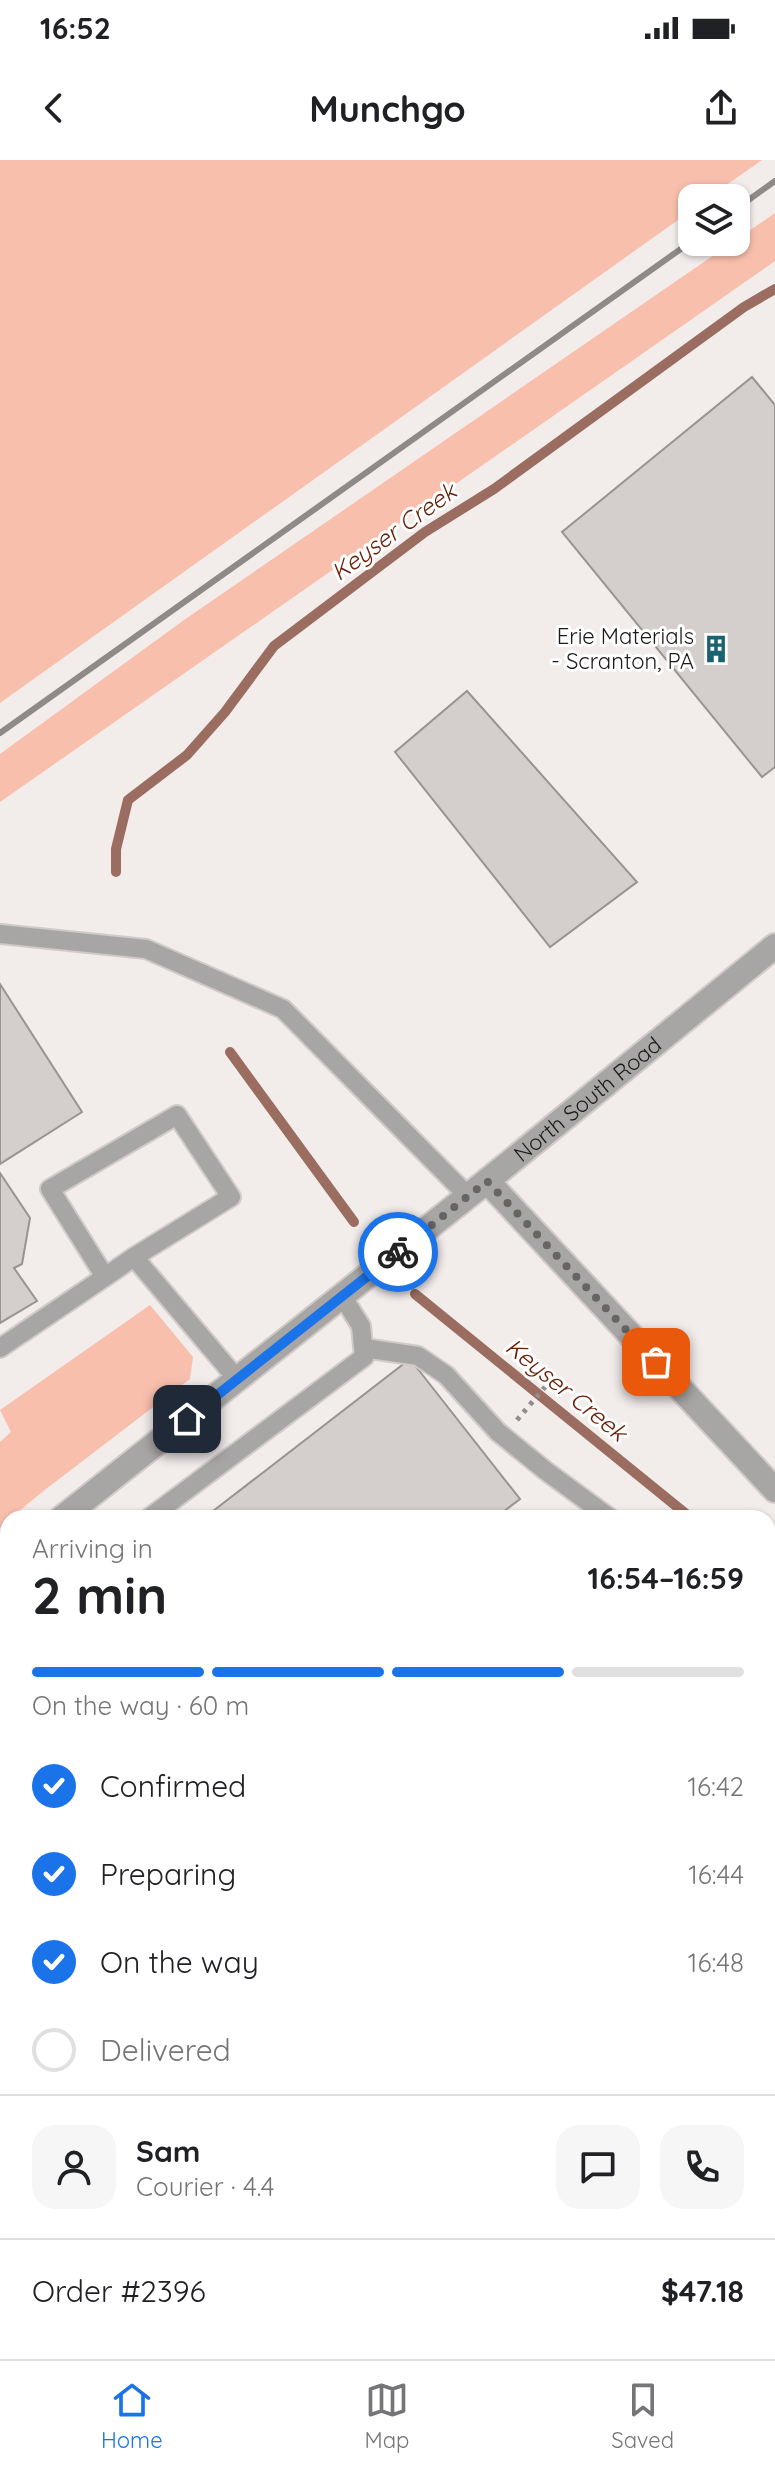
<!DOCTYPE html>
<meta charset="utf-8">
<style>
:root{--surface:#fff;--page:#f6f6f6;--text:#202124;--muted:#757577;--line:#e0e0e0;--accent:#1a73e8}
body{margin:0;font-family:Quicksand,sans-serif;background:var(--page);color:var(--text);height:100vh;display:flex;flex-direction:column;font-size:30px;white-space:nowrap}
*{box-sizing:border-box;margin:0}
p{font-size:26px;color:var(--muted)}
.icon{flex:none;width:44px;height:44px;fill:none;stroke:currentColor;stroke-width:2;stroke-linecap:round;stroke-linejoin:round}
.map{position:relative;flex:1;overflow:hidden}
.sheet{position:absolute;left:0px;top:1350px;width:776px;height:850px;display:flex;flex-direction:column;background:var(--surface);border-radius:24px 24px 0 0;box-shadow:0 2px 6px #0004}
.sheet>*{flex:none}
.tools{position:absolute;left:678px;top:24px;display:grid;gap:16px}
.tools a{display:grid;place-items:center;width:72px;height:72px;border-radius:16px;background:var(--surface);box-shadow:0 2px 6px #0004;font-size:40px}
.pin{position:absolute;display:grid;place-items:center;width:68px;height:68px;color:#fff;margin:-34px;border-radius:16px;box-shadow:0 4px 12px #0006}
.courier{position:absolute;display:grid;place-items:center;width:80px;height:80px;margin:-40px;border:6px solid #1a73e8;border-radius:50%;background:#fff;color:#222;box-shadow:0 2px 10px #0007}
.overview em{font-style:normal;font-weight:700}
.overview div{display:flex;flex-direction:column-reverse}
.overview{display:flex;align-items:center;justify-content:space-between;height:136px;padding:0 32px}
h1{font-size:52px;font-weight:700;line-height:60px}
.bar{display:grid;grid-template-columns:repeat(4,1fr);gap:12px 8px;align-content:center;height:96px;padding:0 32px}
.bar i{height:10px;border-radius:6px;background:var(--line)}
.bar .selected{background:var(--accent)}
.bar p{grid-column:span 4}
.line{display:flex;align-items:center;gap:20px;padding:0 32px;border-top:2px solid var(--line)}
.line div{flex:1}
.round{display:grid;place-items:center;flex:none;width:84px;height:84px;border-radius:24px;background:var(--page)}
ol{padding:0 32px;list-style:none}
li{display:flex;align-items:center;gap:24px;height:88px}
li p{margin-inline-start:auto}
li .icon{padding:8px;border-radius:50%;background:var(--accent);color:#fff;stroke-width:4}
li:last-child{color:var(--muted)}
li i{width:44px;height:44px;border:4px solid var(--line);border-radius:50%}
.status{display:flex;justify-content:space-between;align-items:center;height:56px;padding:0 40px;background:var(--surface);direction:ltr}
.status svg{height:22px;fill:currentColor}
header{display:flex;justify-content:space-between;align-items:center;height:104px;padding:0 32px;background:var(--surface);font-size:36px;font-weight:700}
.tabs{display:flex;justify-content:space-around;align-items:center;height:112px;border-top:2px solid var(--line);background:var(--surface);font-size:22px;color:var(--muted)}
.tabs a{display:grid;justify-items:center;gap:4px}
.tabs .selected{color:var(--accent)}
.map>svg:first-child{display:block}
</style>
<div class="status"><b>16:52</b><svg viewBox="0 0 49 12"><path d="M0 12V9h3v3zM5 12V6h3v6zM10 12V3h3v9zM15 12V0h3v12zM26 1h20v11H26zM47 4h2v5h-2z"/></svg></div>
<header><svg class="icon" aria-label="back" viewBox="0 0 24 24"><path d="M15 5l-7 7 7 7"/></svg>Munchgo<svg class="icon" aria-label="share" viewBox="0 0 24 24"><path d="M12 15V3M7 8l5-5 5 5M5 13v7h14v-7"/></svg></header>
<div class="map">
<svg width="775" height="2199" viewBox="0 0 775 2199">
<rect width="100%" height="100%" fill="#f2eceb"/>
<path fill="#f9bfad" d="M0 0H762L708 38H692V50L0 543Z
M775 53V101L0 642V594L184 460Z
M150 1145 193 1197 190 1219 42 1332 11 1358H8V1361L0 1368V1282L11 1272 0 1250Z"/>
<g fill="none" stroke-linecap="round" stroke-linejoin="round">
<path stroke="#9a6d60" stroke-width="10" d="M116 712V689L128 640 187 595 225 552 274 486 425 372 494 329 744 147 775 129
M230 892 354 1062
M415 1134 691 1358"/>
</g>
<path fill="#d4cfcd" stroke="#999492" stroke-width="2" d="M752 217 775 245V607L762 617 562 372Z
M467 531 637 722 550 787 395 592Z
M0 824 82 952 0 1004Z
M0 1013 30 1058 22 1104 14 1108 37 1141 0 1163Z
M410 1199 520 1339 495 1358H204Z
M0 1609 8 1625V1772L0 1776Z
M775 1688V2163L768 2168V1694Z
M151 2192H739L730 2199H142Z"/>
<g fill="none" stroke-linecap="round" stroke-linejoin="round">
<defs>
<path id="lane" d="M0 774 146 789 283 849 468 1036
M134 1097 105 1117 50 1029 177 955 231 1037 134 1097 237 1219
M0 1188 105 1117
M364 1188 418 1196 446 1215 498 1272 546 1311 610 1358
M149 1358 364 1197 361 1166 342 1136
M768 1440 775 1437"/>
<g id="street">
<path d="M487 1021 775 1330"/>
<path id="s1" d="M62 1358 487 1021 775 786"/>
<path d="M0 1407 8 1401"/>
</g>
</defs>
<use href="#lane" stroke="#d0cac9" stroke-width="22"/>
<use href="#street" stroke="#d0cac9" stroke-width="28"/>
<path stroke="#928d8c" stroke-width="5" stroke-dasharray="4 6" stroke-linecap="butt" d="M517 1260 545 1227"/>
<use href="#lane" stroke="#a8a6a5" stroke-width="18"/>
<use href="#street" stroke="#a8a6a5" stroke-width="24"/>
<path stroke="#8e8a89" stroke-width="6" d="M736 49 775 21
M0 573 692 81
M0 2088 8 2082
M0 2116 8 2110
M0 2149 8 2143
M0 2188 8 2182"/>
</g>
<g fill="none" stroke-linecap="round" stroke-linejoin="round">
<path stroke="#676462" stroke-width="8" stroke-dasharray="0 14.4" d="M398 1092 487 1021 656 1202"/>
<path stroke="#1a73e8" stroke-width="10" d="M187 1259 398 1092"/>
</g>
<defs>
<symbol id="building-bare" viewBox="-9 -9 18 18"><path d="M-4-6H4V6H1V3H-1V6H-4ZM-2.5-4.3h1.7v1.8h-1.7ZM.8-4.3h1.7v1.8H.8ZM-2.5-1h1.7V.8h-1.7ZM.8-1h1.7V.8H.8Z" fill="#1a6171" stroke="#fff" stroke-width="2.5" paint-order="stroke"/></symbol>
</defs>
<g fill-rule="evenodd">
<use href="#building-bare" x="696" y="469" width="40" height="40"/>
</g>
<g text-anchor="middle" stroke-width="6" stroke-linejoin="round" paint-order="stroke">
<g font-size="22" fill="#1c1a19" stroke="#fff" text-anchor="end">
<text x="694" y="484">Erie Materials<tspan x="694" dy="25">- Scranton, PA</tspan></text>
</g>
<g font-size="22" fill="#1c1a19" stroke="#fff">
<text dy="8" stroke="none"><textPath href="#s1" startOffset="672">North South Road</textPath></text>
</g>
<g font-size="24" font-style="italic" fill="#6b2007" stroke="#fff">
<text transform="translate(394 372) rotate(-36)" y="8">Keyser Creek</text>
<text transform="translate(566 1230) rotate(39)" y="8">Keyser Creek</text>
</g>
</g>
</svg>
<div class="tools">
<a><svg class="icon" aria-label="layers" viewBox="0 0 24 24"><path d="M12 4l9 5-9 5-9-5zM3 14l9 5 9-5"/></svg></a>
</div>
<div class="pin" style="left:656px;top:1202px;background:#ea580c"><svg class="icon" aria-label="bag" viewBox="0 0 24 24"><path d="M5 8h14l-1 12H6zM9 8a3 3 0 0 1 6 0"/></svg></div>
<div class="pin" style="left:187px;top:1259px;background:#1f2937"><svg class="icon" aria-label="home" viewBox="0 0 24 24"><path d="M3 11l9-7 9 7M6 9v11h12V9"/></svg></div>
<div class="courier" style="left:398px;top:1092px"><svg class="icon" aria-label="bike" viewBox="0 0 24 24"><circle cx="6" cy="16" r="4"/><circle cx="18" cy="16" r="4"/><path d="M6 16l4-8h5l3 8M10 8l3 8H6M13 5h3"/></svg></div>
<section class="sheet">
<div class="overview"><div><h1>2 min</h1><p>Arriving in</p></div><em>16:54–16:59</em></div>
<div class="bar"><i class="selected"></i><i class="selected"></i><i class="selected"></i><i></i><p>On the way · 60 m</p></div>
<ol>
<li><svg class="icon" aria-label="check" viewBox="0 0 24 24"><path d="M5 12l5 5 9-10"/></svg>Confirmed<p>16:42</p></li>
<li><svg class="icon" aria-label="check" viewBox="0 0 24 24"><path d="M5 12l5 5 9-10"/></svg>Preparing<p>16:44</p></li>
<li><svg class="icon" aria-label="check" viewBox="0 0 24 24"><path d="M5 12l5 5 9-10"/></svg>On the way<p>16:48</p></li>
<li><i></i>Delivered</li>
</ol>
<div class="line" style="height:144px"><a class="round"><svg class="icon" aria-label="person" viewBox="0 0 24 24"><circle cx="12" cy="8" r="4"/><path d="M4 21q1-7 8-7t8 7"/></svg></a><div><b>Sam</b><p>Courier · 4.4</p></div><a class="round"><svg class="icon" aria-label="chat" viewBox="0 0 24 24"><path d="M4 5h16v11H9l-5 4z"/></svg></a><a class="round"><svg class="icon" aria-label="phone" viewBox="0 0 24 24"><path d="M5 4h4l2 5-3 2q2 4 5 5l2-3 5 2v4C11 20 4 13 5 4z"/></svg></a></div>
<div class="line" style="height:104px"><div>Order #2396</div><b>$47.18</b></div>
</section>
</div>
<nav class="tabs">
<a class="selected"><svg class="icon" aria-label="home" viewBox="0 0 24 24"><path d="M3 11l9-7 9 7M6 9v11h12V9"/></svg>Home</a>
<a><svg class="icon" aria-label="map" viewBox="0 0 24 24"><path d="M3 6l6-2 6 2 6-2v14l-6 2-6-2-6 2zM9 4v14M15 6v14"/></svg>Map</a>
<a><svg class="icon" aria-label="saved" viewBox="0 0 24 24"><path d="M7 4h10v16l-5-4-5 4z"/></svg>Saved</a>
</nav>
